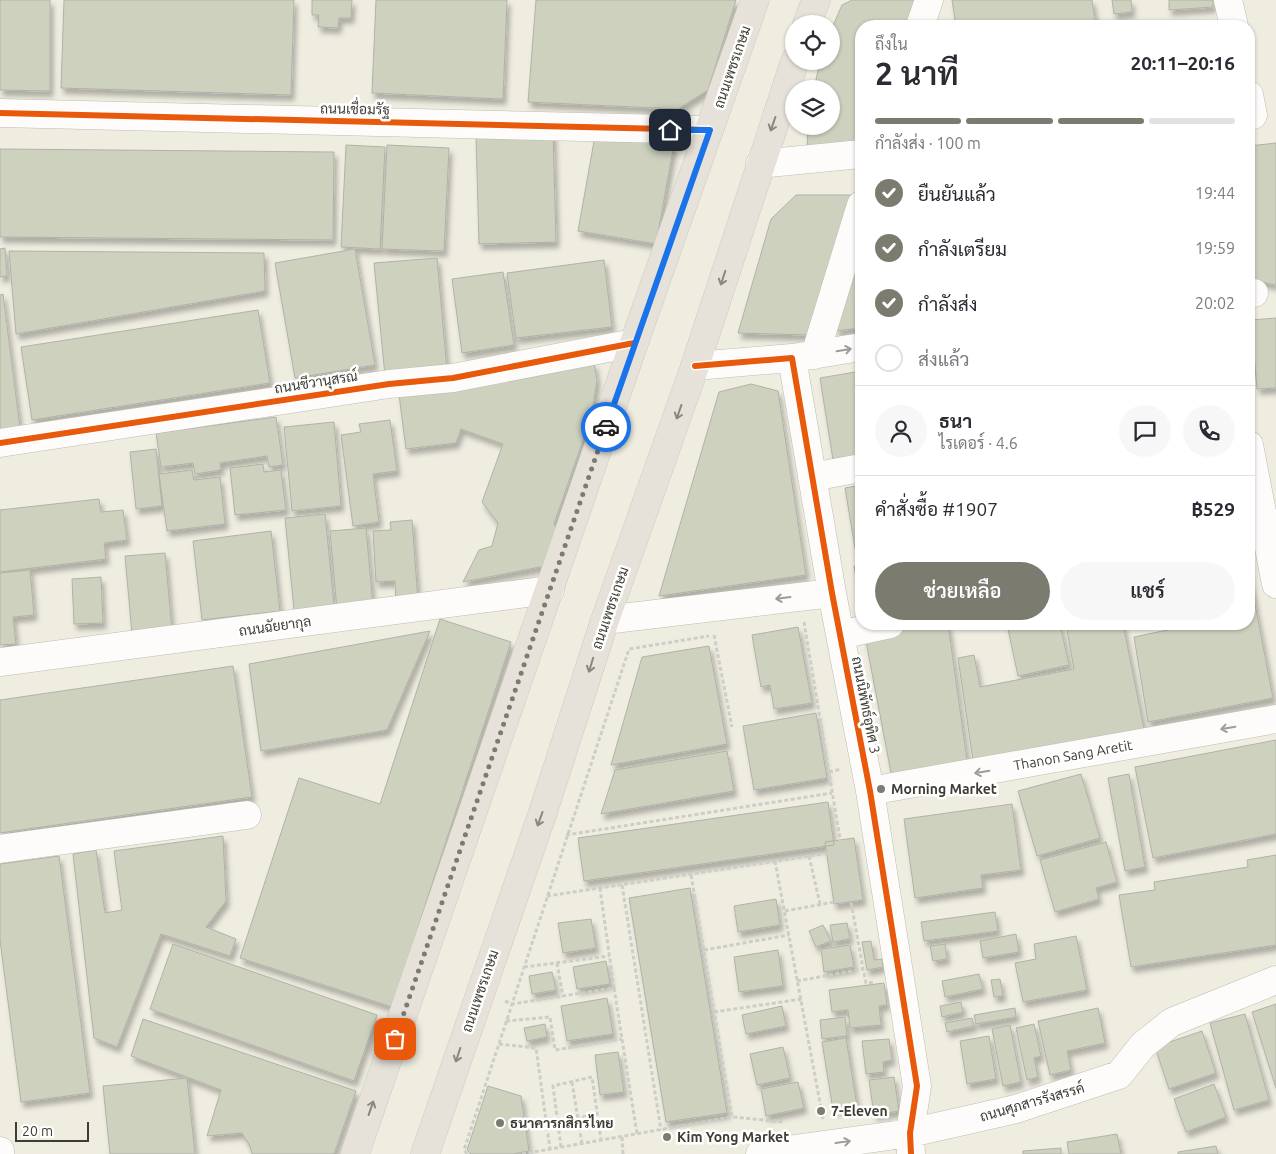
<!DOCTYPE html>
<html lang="th">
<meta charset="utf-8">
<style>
:root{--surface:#fff;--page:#f7f7f7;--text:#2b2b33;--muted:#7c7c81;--line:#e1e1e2;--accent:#7c7b70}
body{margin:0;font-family:Ubuntu,Sarabun,sans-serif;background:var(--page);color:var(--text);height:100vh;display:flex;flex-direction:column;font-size:19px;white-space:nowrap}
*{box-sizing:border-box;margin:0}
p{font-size:16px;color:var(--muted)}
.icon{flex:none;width:28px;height:28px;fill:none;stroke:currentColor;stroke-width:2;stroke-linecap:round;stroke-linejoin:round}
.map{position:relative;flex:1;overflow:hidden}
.side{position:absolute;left:855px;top:20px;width:400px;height:610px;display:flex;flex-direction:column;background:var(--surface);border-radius:20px;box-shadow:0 1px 4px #0004}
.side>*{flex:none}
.tools{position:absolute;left:785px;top:15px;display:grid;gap:10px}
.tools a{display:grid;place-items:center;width:55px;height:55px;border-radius:50%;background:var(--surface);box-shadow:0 1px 4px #0004;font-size:25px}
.scale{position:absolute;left:15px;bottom:12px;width:74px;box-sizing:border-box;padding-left:5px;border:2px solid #3e3d34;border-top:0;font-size:14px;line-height:18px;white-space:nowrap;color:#3e3d34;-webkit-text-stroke:4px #fff;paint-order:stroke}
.pin{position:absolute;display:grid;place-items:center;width:42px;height:42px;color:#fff;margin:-21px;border-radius:10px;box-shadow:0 2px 8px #0006}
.courier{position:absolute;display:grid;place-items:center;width:50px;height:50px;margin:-25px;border:4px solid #1a73e8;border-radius:50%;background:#fff;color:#222;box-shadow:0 1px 6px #0007}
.overview em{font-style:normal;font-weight:600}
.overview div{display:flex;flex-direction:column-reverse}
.overview{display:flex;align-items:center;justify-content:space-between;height:85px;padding:0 20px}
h1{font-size:32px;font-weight:600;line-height:38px}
.bar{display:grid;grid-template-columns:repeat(4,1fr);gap:8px 5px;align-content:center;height:60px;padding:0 20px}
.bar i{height:6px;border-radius:4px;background:var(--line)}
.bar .active{background:var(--accent)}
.bar p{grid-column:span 4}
.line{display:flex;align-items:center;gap:12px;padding:0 20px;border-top:1px solid var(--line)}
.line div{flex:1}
.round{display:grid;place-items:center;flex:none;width:52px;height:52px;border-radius:26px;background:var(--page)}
ol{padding:0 20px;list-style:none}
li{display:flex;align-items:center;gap:15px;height:55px}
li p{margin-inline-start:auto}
li .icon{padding:5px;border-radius:50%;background:var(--accent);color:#fff;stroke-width:4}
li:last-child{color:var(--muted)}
li i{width:28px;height:28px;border:2px solid var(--line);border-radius:50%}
.cta{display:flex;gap:10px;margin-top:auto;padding:10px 20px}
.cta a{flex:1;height:58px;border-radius:30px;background:var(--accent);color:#fff;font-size:20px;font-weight:600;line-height:58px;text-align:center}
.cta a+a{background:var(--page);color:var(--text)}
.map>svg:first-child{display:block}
</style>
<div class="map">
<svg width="1276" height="1154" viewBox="0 0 1276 1154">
<defs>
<filter id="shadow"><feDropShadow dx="3" dy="5.5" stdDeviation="2.5" flood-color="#0004"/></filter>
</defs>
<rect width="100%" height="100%" fill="#efede0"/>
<path fill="#cdd1be" stroke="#b1b2a8" filter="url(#shadow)" d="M0 0H50V91L0 90Z
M64 0H294L291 95 61 88Z
M312 0H352L351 18H339L338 28 318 27 319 15H312Z
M376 0H507L503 99 372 93Z
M536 0H736L708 90 678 109 528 102Z
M852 0H919L911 26H861V144L807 151 808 126H831V89H814L820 61H831V30L842 5Z
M952 0H1092L1096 26H956Z
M1112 0H1131L1132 12 1114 14Z
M1169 0H1213V7L1169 10Z
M596 130 674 144 656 244 578 231Z
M553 132 556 242 479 244 476 135Z
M1276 143V285L1262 282 1249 284V146Z
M346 145 385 147 380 249 341 247Z
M387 145 449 148 444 251 382 249Z
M0 149 334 152 333 240 0 237Z
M796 195H852L809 335 738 333 771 219Z
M5 248 7 276 0 277V249Z
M355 249 375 365 295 378 275 263Z
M9 251 264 253 265 291 16 334Z
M437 258 447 371 385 376 374 263Z
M604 260 612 327 516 338 507 273Z
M503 272 514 345 462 353 452 279Z
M861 274V328L835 331 852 275Z
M3 294 20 428 0 430V295Z
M258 310 270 383 32 420 21 347Z
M1276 318V388L1257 389 1251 320Z
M594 363 597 380 591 417 554 524 561 534 545 566 463 582 479 550 492 546 498 523 482 502 503 444 461 429 456 443 406 449 398 387Z
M861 371V461L834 466 820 378Z
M751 384 778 391 806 575 659 596 719 392Z
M276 417 283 465 269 467 267 456 220 463 221 470 195 474 193 463 161 467 156 433Z
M390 420 397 471 373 474 379 522 353 526 341 435 361 432 359 424Z
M334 422 341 506 292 511 284 427Z
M156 449 162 506 136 509 130 452Z
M263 464 264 472 281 470 286 510 235 515 230 468Z
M192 470 194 480 220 477 225 524 167 531 159 474Z
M861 485V553L856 554 845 488Z
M99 499 101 512 123 510 127 540 104 543 106 559 0 572V510Z
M325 514 334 605 294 610 285 518Z
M412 520 418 601 396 603 395 581 376 582 373 531 391 530 390 522Z
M366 528 373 606 337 610 330 531Z
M271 531 280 611 202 620 193 541Z
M165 553 172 631 132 634 125 556Z
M861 565V608L854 566Z
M30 570 34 615 13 617 16 644 0 645V573Z
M1249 573 1273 698 1148 722 1134 637 1196 624H1249Z
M101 577 103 623 74 624 72 579Z
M440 619 511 642 392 1007 240 958 299 778 380 804Z
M919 624H948L968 767 892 778 865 636Z
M1007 624H1060L1069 665 1018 676Z
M1066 624H1123L1145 734 974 767 958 658 974 655 980 687 1074 669Z
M798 627 812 703 774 709 770 685 761 687 752 635Z
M430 631 387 730 261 751 249 664Z
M709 646 727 744 611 765 642 657Z
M233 666 252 797 0 833V700Z
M816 713 827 778 754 790 743 726Z
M1276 740V834L1153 858 1135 767Z
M727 751 734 791 601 814 615 770Z
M1081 774 1100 838 1037 856 1018 791Z
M1129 774 1145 867 1125 871 1108 778Z
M828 802 834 845 584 881 578 838Z
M1012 804 1021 870 981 875 983 888 915 898 904 819Z
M223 836 226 901 206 927 236 939 230 956 161 934 117 1047 94 1038 73 854 96 850 105 913 122 910 114 851Z
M854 838 863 900 834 904 825 842Z
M1106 842 1117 882 1096 888 1099 899 1055 912 1040 860Z
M1276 855V945L1131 967 1119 895 1155 890 1154 882 1248 867 1247 860Z
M59 856 90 1093 21 1102 0 940V864Z
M690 888 727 1113 666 1122 629 898Z
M776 899 780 925 738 932 734 906Z
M995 912 998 931 924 941 921 922Z
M591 919 596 948 563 953 558 923Z
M847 923 850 939 833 942 830 925Z
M823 925 831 941 816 947 809 931Z
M1016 934 1019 952 983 958 980 941Z
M1076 936 1087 990 1023 1002 1015 963 1036 959 1034 944Z
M871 941 874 960 882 959 883 967 867 970 862 942Z
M173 944 377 1015 354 1081 150 1009Z
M945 944 947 959 933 961 930 946Z
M850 945 854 967 824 972 821 949Z
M778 950 783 986 739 992 734 957Z
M606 961 610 984 577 989 573 967Z
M552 972 556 990 532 994 529 976Z
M979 974 983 989 945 997 942 981Z
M1000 979 1003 996 994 997 991 980Z
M884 983 887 1005 879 1006 881 1025 850 1028 848 1010 832 1012 829 990Z
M607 998 613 1034 567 1041 561 1006Z
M961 1002 963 1012 942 1017 940 1006Z
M1276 1004V1088L1252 1012Z
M782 1006 786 1026 746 1034 742 1015Z
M1015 1008 1016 1017 976 1024 974 1015Z
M1098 1008 1105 1043 1067 1051 1071 1070 1050 1075 1038 1021Z
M1245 1014 1269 1100 1234 1110 1210 1023Z
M845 1017 847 1036 822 1039 820 1020Z
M972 1018 974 1026 947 1032 945 1023Z
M143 1019 356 1091 334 1154H252L250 1146 242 1133 207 1136 221 1090 131 1056Z
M545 1024 547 1037 527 1041 524 1028Z
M1034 1024 1041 1056 1034 1058 1038 1077 1027 1080 1016 1028Z
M1010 1025 1021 1082 1003 1086 992 1029Z
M1202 1031 1216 1073 1169 1089 1155 1047Z
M989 1036 996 1079 967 1084 960 1041Z
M846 1038 857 1106 833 1110 822 1042Z
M889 1039 892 1060 883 1062 884 1072 866 1074 862 1041Z
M783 1047 790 1078 757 1085 750 1054Z
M618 1052 624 1092 600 1095 595 1055Z
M894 1077 899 1111 874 1115 869 1080Z
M187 1078 195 1154H110L103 1086Z
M798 1082 804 1108 766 1116 761 1089Z
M1214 1084 1226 1117 1186 1132 1174 1099Z
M488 1086 521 1096 529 1151 513 1154H471L467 1150Z
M1117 1134 1121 1154H1069L1067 1142Z
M1216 1146 1218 1154H1178V1152Z
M1061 1148V1154H1023V1151Z"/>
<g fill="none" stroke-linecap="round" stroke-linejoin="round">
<defs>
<path id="minor" d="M1228 0 1234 26
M920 26 929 0
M1249 95 1253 115H1249
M0 113 709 130
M760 164 861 154
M1249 293H1254
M815 355 861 205
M799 357 861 347
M695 366 792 358 832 593 870 791 917 1086 910 1133 911 1154
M0 443 389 384 453 378 634 343
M1249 445 1276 584
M812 477 861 468
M605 620 832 593
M840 635 890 624
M0 662 550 590
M870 791 1276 719
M0 849 247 815
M0 1151V1154
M760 1154 910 1133 1016 1109 1119 1075 1143 1045 1172 1022 1276 980"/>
<path id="major" d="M807 24 816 0
M355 1154 634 343 755 0
M425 1154 543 812 605 620 695 366 795 61"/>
</defs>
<use href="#minor" stroke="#bebcb2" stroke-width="29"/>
<use href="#major" stroke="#cbcac4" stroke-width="29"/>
<path stroke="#cecec9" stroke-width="3" stroke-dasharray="4 2.5" stroke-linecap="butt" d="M804 622 842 851
M714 635 732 727
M829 772 841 769
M566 835 832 793
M809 856 820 904
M775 861 823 1119
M691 875 732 1117
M622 885 661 1130
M547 896 842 851 863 969 866 983 875 982
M785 911 851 899
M704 950 789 935
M557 963 563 997
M524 967 609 956
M797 981 863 969
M614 988 637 1134
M505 1001 512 1004 614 988 600 889
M714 1012 802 999
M506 1021 550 1017 555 1050 622 1039
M499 1044 536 1048 550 1149
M572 1082 582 1144
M557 1122 597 1114
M622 1137 623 1154
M561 1147 553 1086 592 1077 601 1140
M467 1154 464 1150 629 649 709 636
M522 1154 732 1117 785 1122"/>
<use href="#minor" stroke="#fdfcfa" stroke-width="28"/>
<use href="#major" stroke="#e6e2d9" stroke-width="28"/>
<defs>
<path id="cycleway" d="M0 113 709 130
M695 366 792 358 832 593 870 791 917 1086 910 1133 911 1154
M0 443 389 384 453 378 634 343"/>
</defs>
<use href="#cycleway" stroke="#fff" stroke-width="9"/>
<use href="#cycleway" stroke="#e8590c" stroke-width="6"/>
</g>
<defs><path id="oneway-shaft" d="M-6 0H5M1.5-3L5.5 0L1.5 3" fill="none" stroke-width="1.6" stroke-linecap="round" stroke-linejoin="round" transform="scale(1.25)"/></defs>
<g stroke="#8a877e">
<use href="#oneway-shaft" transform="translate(773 124) rotate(109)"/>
<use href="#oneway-shaft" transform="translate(723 278) rotate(108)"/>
<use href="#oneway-shaft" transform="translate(679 412) rotate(109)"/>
<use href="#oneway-shaft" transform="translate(591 665) rotate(107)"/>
<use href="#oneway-shaft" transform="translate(540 819) rotate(110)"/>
<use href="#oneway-shaft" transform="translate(458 1055) rotate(108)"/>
<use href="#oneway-shaft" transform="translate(371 1108) rotate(-71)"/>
</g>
<g stroke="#9e9c97">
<use href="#oneway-shaft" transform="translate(844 350) rotate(-10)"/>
<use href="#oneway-shaft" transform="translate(783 598) rotate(173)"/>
<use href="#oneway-shaft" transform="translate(1228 728) rotate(170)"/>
<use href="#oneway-shaft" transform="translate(982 772) rotate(170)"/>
<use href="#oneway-shaft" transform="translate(843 1142) rotate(-8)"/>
</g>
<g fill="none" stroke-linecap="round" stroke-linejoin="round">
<path stroke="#7c7b70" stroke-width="5" stroke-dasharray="0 9" d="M395 1039 606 427"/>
<path stroke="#1a73e8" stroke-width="6" d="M606 427 710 130H670"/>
</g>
<g fill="#7c7b70" stroke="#fff" stroke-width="2">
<circle cx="881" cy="789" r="5"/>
<circle cx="821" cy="1111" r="5"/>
<circle cx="500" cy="1123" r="5"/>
<circle cx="667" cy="1137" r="5"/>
</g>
<g text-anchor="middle" stroke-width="5" stroke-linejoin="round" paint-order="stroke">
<g font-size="14" fill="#3e3d34" stroke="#fff">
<text transform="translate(732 67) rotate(-71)" y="5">ถนนเพชรเกษม</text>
<text transform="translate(355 109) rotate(1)" y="5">ถนนเชื่อมรัฐ</text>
<text transform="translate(316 382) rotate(-9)" y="5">ถนนชีวานุสรณ์</text>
<text transform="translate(610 608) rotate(-71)" y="5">ถนนเพชรเกษม</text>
<text transform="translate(275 626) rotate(-8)" y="5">ถนนฉัยยากุล</text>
<text transform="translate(866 705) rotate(79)" y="5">ถนนนิพัทธ์อุทิศ 3</text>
<text transform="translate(1073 755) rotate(-10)" y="5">Thanon Sang Aretit</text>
<text transform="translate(480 991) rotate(-71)" y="5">ถนนเพชรเกษม</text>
<text transform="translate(1032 1102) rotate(-16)" y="5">ถนนศุภสารรังสรรค์</text>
</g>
<g font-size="14" font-weight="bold" fill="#3e3d34" stroke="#fff" text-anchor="start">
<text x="891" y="794">Morning Market</text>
<text x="831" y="1116">7-Eleven</text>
<text x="510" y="1128">ธนาคารกสิกรไทย</text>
<text x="677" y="1142">Kim Yong Market</text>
</g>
</g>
</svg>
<div class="tools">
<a><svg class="icon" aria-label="locate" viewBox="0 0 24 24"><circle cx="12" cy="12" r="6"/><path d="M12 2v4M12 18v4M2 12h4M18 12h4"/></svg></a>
<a><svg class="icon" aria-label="layers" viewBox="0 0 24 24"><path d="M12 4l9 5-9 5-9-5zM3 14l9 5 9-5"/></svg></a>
</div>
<div class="scale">20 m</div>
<div class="pin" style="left:395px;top:1039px;background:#ea580c"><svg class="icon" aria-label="bag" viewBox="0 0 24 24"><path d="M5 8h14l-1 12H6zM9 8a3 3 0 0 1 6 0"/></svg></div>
<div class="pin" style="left:670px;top:130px;background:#1f2937"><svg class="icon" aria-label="home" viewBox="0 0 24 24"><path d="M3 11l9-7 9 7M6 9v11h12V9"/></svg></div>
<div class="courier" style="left:606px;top:427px"><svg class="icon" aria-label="car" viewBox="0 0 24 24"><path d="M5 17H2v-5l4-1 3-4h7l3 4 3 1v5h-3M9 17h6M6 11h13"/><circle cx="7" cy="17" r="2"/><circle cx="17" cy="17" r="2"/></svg></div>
<section class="side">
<div class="overview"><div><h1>2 นาที</h1><p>ถึงใน</p></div><em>20:11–20:16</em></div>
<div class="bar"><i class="active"></i><i class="active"></i><i class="active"></i><i></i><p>กำลังส่ง · 100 m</p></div>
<ol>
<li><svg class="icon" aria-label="check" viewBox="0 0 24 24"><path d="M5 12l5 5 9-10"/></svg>ยืนยันแล้ว<p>19:44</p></li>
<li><svg class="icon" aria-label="check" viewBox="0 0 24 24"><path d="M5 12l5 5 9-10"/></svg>กำลังเตรียม<p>19:59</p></li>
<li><svg class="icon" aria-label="check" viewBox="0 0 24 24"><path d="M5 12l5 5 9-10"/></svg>กำลังส่ง<p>20:02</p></li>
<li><i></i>ส่งแล้ว</li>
</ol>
<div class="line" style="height:90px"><a class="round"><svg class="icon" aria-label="person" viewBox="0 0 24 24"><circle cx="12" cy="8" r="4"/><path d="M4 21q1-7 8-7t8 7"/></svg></a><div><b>ธนา</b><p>ไรเดอร์ · 4.6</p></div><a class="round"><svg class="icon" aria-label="chat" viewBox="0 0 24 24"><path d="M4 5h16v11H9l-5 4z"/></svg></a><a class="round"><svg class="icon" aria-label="phone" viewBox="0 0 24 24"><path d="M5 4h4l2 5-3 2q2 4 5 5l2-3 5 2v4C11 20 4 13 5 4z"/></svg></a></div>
<div class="line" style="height:65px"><div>คำสั่งซื้อ #1907</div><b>฿529</b></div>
<div class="cta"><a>ช่วยเหลือ</a><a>แชร์</a></div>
</section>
</div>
